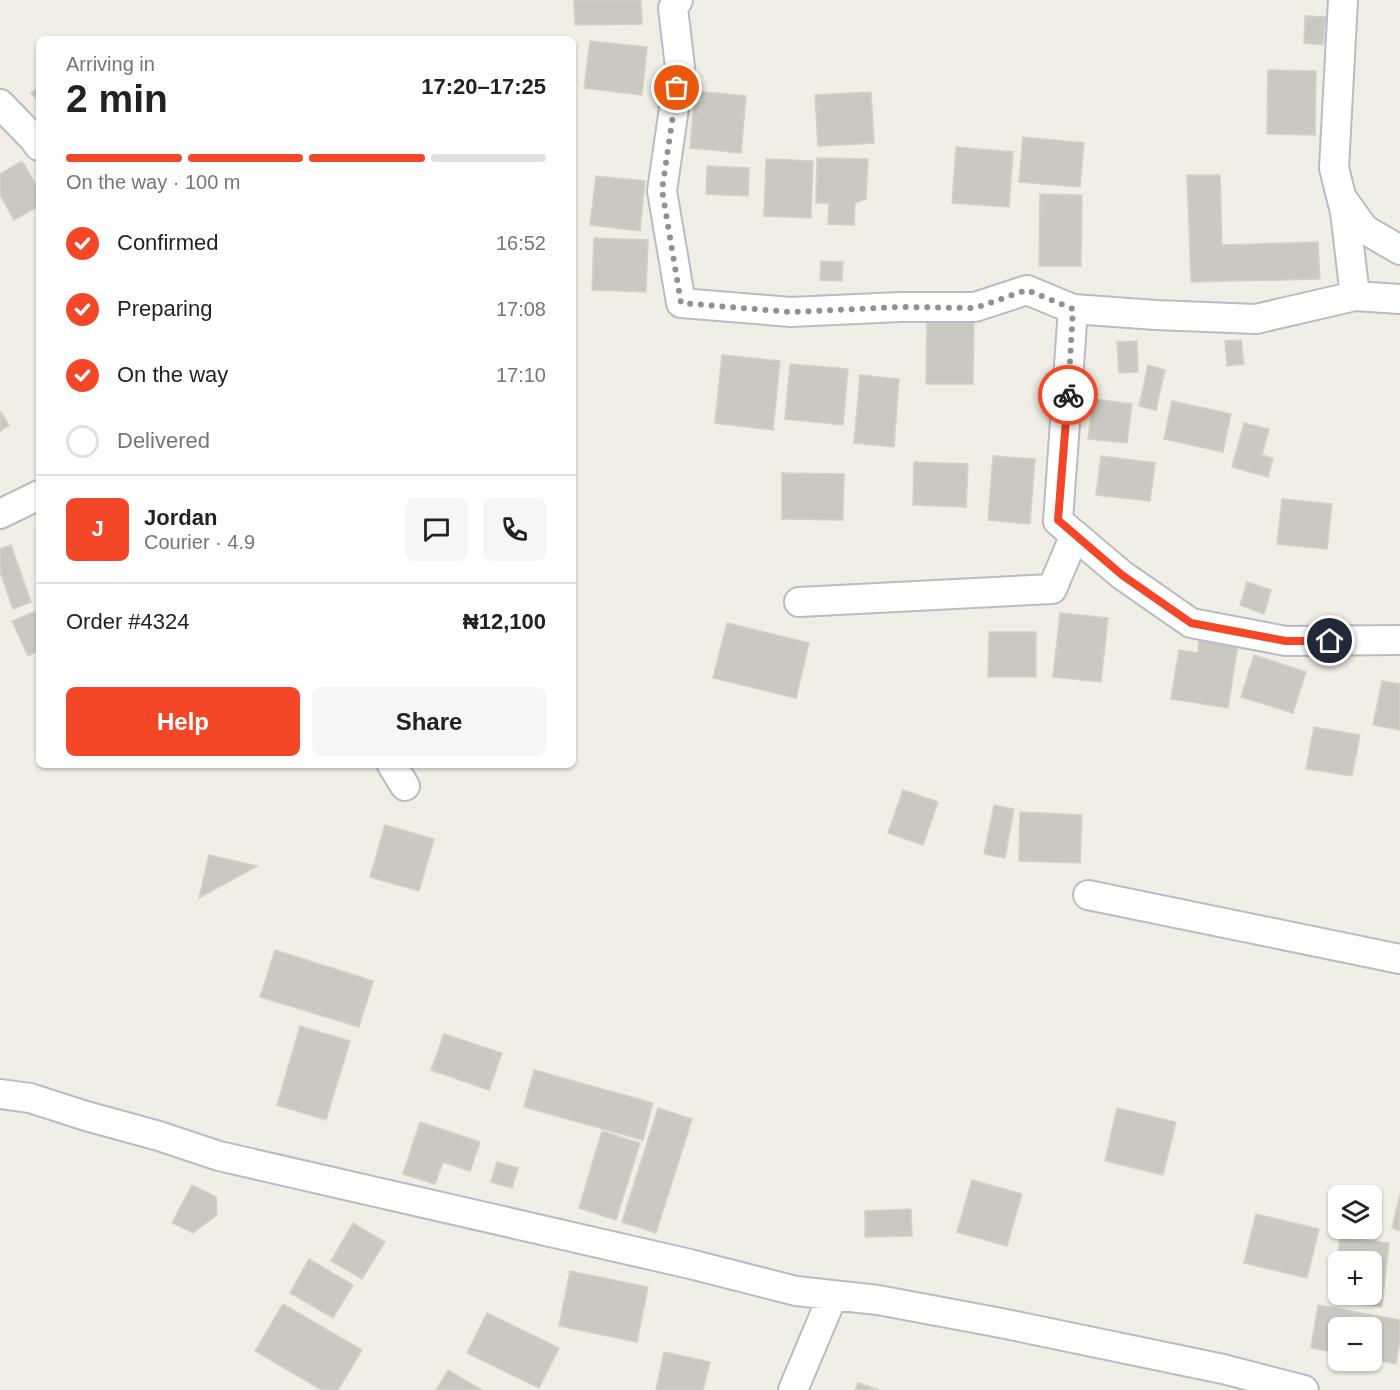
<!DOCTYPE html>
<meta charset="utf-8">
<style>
:root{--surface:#fff;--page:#f6f6f6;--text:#222;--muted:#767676;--line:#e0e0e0;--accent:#f34728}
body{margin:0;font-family:Arial,sans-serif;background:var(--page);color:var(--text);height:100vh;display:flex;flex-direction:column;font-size:22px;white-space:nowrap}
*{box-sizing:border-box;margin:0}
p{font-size:20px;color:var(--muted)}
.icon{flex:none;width:33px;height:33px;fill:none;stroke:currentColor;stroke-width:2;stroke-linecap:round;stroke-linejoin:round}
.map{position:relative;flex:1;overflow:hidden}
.sheet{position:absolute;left:36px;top:36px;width:540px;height:732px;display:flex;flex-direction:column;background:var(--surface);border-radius:9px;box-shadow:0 2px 4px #0004}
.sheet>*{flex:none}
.tools{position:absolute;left:1328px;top:1185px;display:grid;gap:12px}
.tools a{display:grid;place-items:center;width:54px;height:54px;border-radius:9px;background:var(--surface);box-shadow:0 2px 4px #0004;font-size:30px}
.pin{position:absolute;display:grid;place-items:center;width:51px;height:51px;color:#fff;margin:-26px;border:3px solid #fff;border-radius:50%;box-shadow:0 2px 6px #0007}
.courier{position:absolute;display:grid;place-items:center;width:60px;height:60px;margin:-30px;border:4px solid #f34728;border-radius:50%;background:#fff;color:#222;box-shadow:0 2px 8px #0007}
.summary em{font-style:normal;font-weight:800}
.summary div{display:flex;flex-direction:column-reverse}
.summary{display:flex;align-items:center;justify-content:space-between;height:102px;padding:0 30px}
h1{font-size:39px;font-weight:800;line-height:45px}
.bar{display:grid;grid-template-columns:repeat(4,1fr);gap:9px 6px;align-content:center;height:72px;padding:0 30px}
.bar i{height:8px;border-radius:4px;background:var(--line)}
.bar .active{background:var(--accent)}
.bar p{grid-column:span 4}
.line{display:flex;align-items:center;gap:15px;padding:0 30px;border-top:2px solid var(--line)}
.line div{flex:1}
.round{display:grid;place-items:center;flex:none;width:63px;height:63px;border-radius:9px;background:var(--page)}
ol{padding:0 30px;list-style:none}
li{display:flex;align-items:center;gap:18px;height:66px}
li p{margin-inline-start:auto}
li .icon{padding:6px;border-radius:50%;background:var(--accent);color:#fff;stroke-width:4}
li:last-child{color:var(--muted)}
li i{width:33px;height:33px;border:3px solid var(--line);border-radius:50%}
.primary-button{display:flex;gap:12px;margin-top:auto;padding:12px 30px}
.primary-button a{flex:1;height:69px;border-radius:9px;background:var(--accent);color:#fff;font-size:24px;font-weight:800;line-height:69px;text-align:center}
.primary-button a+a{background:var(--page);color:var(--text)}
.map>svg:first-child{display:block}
</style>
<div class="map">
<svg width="1400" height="1390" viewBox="0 0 1400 1390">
<rect width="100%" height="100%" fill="#f0eee5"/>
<path fill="#cbc8c2" stroke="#d5d1c3" stroke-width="1.5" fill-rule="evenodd" d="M574 0H641L642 24 575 25Z
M1305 16 1326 17 1323 45 1304 43Z
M590 41 647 47 642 95 584 88Z
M1268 70 1316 71 1315 135 1267 134Z
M39 87V103L31 93Z
M695 91 746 96 741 153 690 148Z
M871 92 874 143 818 146 815 95Z
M1023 137 1084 143 1080 187 1019 182Z
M956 147 1013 152 1009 207 952 203Z
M817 158 868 159 866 199 855 203 854 225 828 224 829 203H816Z
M766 159 813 161 811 218 764 216Z
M22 161 39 190V206L14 220 0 195V174Z
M707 166 749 168 748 196 706 194Z
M1187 175H1220L1222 245 1318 242 1320 279 1191 282Z
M596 176 645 181 640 231 590 225Z
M1040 194 1082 195 1081 266H1039Z
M594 238 648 240 646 292 592 290Z
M821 261 843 262 842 281 820 280Z
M927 322H974L973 384H926Z
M1241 340 1244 364 1227 366 1225 341Z
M1137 341 1138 372 1119 373 1117 342Z
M722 355 780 361 773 430 715 423Z
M790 364 848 369 843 425 785 419Z
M1148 365 1165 370 1156 410 1139 406Z
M860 375 899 379 894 447 854 443Z
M1093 399 1132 404 1127 443 1088 439Z
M1172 401 1231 414 1223 452 1164 439Z
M0 411 9 425 0 431Z
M1244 423 1269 429 1262 455 1273 458 1268 477 1232 467Z
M993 456 1035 459 1030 524 988 520Z
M1101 456 1155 463 1150 501 1096 495Z
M914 462 968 464 966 507 913 505Z
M782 473 844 474 843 520 782 519Z
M1282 499 1332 504 1327 549 1277 544Z
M11 545 31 602 13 609 0 572V549Z
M1247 582 1271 590 1264 614 1240 605Z
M36 611 39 619V651L28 656 12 621Z
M1060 613 1108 618 1101 682 1053 677Z
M727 623 809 643 796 698 713 678Z
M989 632H1036V677H988Z
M1200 632 1239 638 1228 708 1171 699 1179 650 1198 653Z
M1254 655 1306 672 1293 713 1241 697Z
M1382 681 1400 684V730L1373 725Z
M1314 727 1360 735 1352 776 1306 769Z
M903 790 938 802 923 845 888 833Z
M994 805 1014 809 1005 858 984 854Z
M1020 812 1082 815 1080 863 1019 861Z
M385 825 434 839 419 891 370 877Z
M209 855 257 866 199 898Z
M275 950 373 981 359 1027 260 997Z
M300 1026 350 1041 326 1120 277 1105Z
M444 1034 502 1053 489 1090 431 1070Z
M534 1070 653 1103 643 1140 524 1107Z
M658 1108 692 1119 656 1233 622 1222Z
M1117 1108 1176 1122 1163 1175 1105 1161Z
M420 1122 480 1142 470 1171 443 1162 435 1184 403 1174Z
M602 1131 640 1143 616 1220 579 1208Z
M497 1162 518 1168 512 1188 491 1182Z
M972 1180 1022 1194 1007 1246 957 1232Z
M192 1185 216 1197 217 1215 193 1233 172 1223Z
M1400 1195V1231L1392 1228Z
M911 1209 912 1236 865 1237V1211Z
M1256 1214 1319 1229 1307 1278 1244 1263Z
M353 1223 385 1242 362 1279 331 1261Z
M1340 1237 1389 1243 1382 1307 1332 1301ZM1338 1262H1371V1294H1338Z
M309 1259 353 1285 333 1318 290 1293Z
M570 1271 648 1287 637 1342 559 1326Z
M283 1304 362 1350 338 1390H322L255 1351Z
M1318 1305 1400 1320V1340L1396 1364 1371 1359V1328H1338V1353L1311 1348Z
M487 1313 559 1348 539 1388 467 1353Z
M664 1352 710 1362 703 1390H656Z
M448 1370 482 1390H436Z
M858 1383 879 1390H855Z"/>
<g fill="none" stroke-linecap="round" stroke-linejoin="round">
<defs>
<path id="street" d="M678 0 673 8 680 67 662 191 681 303 791 312 900 307H975L1027 290 1073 309 1156 315 1256 319 1355 296 1345 212 1334 168 1343 0
M0 104 34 139 39 146
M1344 201 1364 229 1400 250
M1355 296 1400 299
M1073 309 1058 521 1122 575 1191 623 1286 641 1400 640
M0 514 39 495
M799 602 1052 589 1075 535
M392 765 405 786
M1088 895 1400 959
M0 1094 30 1098 86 1116 159 1136 219 1156 690 1264 796 1291 878 1300 1001 1323 1223 1369 1304 1390
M793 1390 833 1295"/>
</defs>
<use href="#street" stroke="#b9bcc1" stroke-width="32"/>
<use href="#street" stroke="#fff" stroke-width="28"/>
</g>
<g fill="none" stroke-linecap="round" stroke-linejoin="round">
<path stroke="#909292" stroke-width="6" stroke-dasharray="0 10.8" d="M677 88 662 190 681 303 791 312 900 307 975 308 1027 290 1073 309 1068 395"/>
<path stroke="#f34728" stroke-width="8" d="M1068 395 1058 520 1122 575 1191 623 1286 641H1330"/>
</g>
</svg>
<div class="tools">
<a><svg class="icon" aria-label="layers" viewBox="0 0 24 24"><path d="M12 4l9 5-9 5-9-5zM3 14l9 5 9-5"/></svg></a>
<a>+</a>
<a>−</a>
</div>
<div class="pin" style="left:677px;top:88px;background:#ea580c"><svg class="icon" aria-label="bag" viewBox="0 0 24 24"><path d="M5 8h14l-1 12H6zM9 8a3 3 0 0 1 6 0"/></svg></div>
<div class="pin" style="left:1330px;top:641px;background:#1f2937"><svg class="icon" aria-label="home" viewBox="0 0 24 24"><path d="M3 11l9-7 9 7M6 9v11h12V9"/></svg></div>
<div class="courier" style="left:1068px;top:395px"><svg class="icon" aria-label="bike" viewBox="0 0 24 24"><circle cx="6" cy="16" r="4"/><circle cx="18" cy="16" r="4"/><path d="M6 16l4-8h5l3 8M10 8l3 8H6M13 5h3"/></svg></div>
<section class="sheet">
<div class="summary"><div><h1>2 min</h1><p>Arriving in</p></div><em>17:20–17:25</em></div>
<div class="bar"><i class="active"></i><i class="active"></i><i class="active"></i><i></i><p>On the way · 100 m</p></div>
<ol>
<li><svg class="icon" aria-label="check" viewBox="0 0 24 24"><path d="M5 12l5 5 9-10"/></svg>Confirmed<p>16:52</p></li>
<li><svg class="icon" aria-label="check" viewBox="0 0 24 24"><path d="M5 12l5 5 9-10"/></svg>Preparing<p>17:08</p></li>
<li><svg class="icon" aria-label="check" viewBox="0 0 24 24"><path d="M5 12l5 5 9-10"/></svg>On the way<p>17:10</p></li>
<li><i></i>Delivered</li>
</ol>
<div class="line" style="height:108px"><b class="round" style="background:var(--accent);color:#fff">J</b><div><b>Jordan</b><p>Courier · 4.9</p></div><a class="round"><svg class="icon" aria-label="chat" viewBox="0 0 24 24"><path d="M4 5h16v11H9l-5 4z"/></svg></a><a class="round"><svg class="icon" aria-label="phone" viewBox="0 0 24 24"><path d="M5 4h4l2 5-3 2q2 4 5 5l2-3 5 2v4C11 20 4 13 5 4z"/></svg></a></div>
<div class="line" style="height:78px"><div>Order #4324</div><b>₦12,100</b></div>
<div class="primary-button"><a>Help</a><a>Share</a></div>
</section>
</div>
